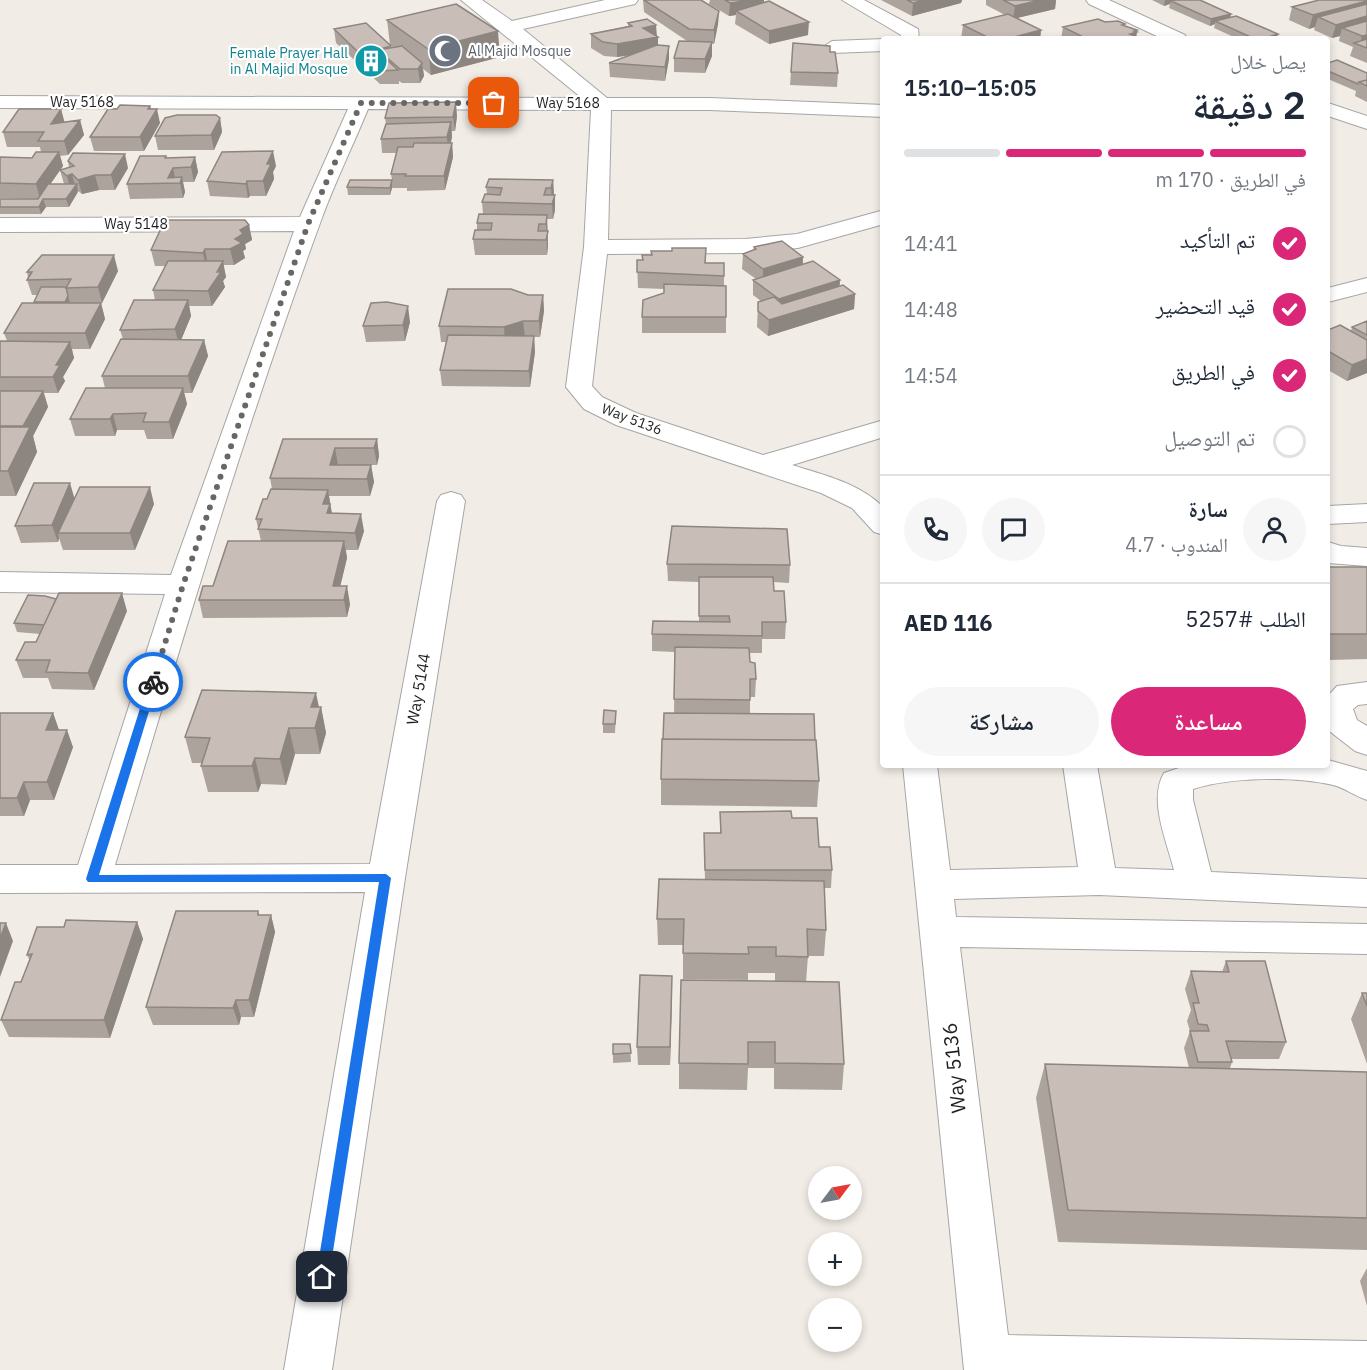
<!DOCTYPE html>
<html lang="ar">
<meta charset="utf-8">
<style>
:root{--surface:#fff;--page:#f6f6f7;--text:#1f2937;--muted:#747a83;--line:#e0e1e3;--accent:#db2777}
body{margin:0;font-family:"IBM Plex Sans","Noto Naskh Arabic",sans-serif;background:var(--page);color:var(--text);direction:rtl;height:100vh;display:flex;flex-direction:column;font-size:22px;white-space:nowrap}
*{box-sizing:border-box;margin:0}
p{font-size:20px;color:var(--muted)}
.icon{flex:none;width:33px;height:33px;fill:none;stroke:currentColor;stroke-width:2;stroke-linecap:round;stroke-linejoin:round}
.map{position:relative;flex:1;overflow:hidden;direction:ltr}
.side{position:absolute;left:880px;top:36px;width:450px;height:732px;display:flex;flex-direction:column;background:var(--surface);border-radius:6px;box-shadow:0 3px 9px #0003;direction:rtl}
.side>*{flex:none}
.needle{width:39px;rotate:58deg}
.fabs{position:absolute;left:808px;top:1166px;display:grid;gap:12px}
.fabs a{display:grid;place-items:center;width:54px;height:54px;border-radius:50%;background:var(--surface);box-shadow:0 3px 9px #0003;font-size:30px}
.pin{position:absolute;display:grid;place-items:center;width:51px;height:51px;color:#fff;margin:-26px;border-radius:12px;box-shadow:0 3px 9px #0006}
.courier{position:absolute;display:grid;place-items:center;width:60px;height:60px;margin:-30px;border:4px solid #1a73e8;border-radius:50%;background:#fff;color:#222;box-shadow:0 2px 8px #0007}
.head em{font-style:normal;font-weight:600}
.head div{display:flex;flex-direction:column-reverse}
.head{display:flex;align-items:center;justify-content:space-between;height:102px;padding:0 24px}
h1{font-size:39px;font-weight:600;line-height:45px}
.bar{display:grid;grid-template-columns:repeat(4,1fr);gap:9px 6px;align-content:center;height:72px;padding:0 24px}
.bar i{height:8px;border-radius:4px;background:var(--line)}
.bar .active{background:var(--accent)}
.bar p{grid-column:span 4}
.line{display:flex;align-items:center;gap:15px;padding:0 24px;border-top:2px solid var(--line)}
.line div{flex:1}
.round{display:grid;place-items:center;flex:none;width:63px;height:63px;border-radius:32px;background:var(--page)}
ol{padding:0 24px;list-style:none}
li{display:flex;align-items:center;gap:18px;height:66px}
li p{margin-inline-start:auto}
li .icon{padding:6px;border-radius:50%;background:var(--accent);color:#fff;stroke-width:4}
li:last-child{color:var(--muted)}
li i{width:33px;height:33px;border:3px solid var(--line);border-radius:50%}
.button{display:flex;gap:12px;margin-top:auto;padding:12px 24px}
.button a{flex:1;height:69px;border-radius:36px;background:var(--accent);color:#fff;font-size:24px;font-weight:600;line-height:69px;text-align:center}
.button a+a{background:var(--page);color:var(--text)}
.map>svg:first-child{display:block}
</style>
<div class="map">
<svg width="1367" height="1370" viewBox="0 0 1367 1370">
<rect width="100%" height="100%" fill="#f1ece5"/>
<g fill="none" stroke-linecap="round" stroke-linejoin="round">
<defs>
<path id="minor" d="M461 0H482L512 21 605 0H638L635 4 523 29 607 98H710L884 105V117L710 110H611L608 240 745 239 797 234 884 210V224L798 248 745 253 607 254 592 386 602 397 636 413 763 455 884 420V437L792 465C823 475 860 483 884 508V535L874 532 852 508 821 493 616 425 584 409 566 387 584 247 591 110 368 109C352 148 333 186 319 226 242 436 179 651 115 865L370 864 437 501 441 495 451 492 461 495 465 501 405 878 332 1370H284L365 892 0 893V865H78L165 594 0 592V572L171 575 294 231 0 232V218L300 217 348 109 0 108V96L582 98Z
M842 0H864L918 29 919 39H901V35Z
M1086 0H1109L1185 35 1187 39H1163L1089 4Z
M884 39V51L832 53 823 47 832 41Z
M1328 103 1367 116V129L1328 116Z
M1367 278V292L1328 302V288Z
M1367 504V522L1328 524V506Z
M1328 542 1341 546 1367 548V566L1328 563Z
M1367 682V704L1358 705 1353 709 1357 720 1367 726V755L1355 751 1328 730V696L1337 686Z
M1328 760 1367 771V800C1355 796 1345 788 1333 785 1294 776 1231 777 1193 789V800L1211 872 1367 879V907L1099 895 954 899 956 917 1367 924V954L960 947 1008 1335 1367 1341V1370H964L903 765H937L950 870 1078 867 1063 765H1097L1115 868 1174 870C1167 842 1148 800 1164 773L1188 765H1328Z"/>
</defs>
<use href="#minor" stroke="#a6a6a6" stroke-width="2"/>
<use href="#minor" fill="#fff" fill-rule="evenodd"/>
</g>
<path fill="#ada39d" d="M643 0H701L719 11 718 24 714 44H712V56L705 73 674 72V58L687 41 644 12Z
M710 0H764V2L808 35 769 44 735 24 736 15 729 16 709 4Z
M881 0H962L961 3 912 16Z
M986 0H1056L1055 9 1017 18 1041 30 1040 39H961L963 25 1005 15 986 5Z
M1152 0H1200L1230 18 1277 39H1238L1214 28 1215 24 1210 26 1169 8 1170 4 1164 6Z
M1367 0V63L1350 56 1353 47 1339 41 1340 36 1332 38 1314 30 1315 27 1309 29 1289 20 1292 7Z
M387 20 500 57 431 75 423 69 424 76 420 83H402L399 81V84H380L336 43 334 29 391 46V48L393 47 390 45Z
M1105 22 1125 26 1137 30 1136 39H1061L1063 27Z
M628 23 656 36 658 45 669 59 665 81 610 77 609 63 631 55 617 57 604 56 591 48V34L628 26Z
M793 43 830 52 838 73 837 87 790 85Z
M1328 56 1329 57 1328 63 1367 73V102L1355 96 1356 91 1328 79Z
M150 106 151 109 160 123 144 151H94L90 137 117 109Z
M61 109 64 122 80 120 84 135 68 155 60 156 63 166 50 184H64L60 170 69 168 68 161 128 168 115 190H99L82 194 78 191 69 207H46L41 214H0V199H38L0 198V157L32 158 41 152 40 147H7L3 132Z
M457 116 455 131H452V137L451 143H452L453 157 445 190 407 191V188H392L390 195H348L347 187 392 180 391 174 397 153H382L381 139 386 124 385 118Z
M220 118 222 132 214 150H158L155 136Z
M166 156 167 158 195 157 198 172 194 182H183L185 192 183 198 130 199 127 184Z
M276 166 273 172 274 179 266 196H250L248 198 210 196 207 181Z
M553 180 555 210 553 219H547L548 246 547 255H475L473 239 477 230V223L483 214 482 202 487 194 486 187Z
M249 225 252 240 245 244 246 249 243 251 245 258 234 265H223L226 277 223 281 225 287 212 306H189L191 316 181 340H204L208 356 192 393H184L187 404 173 439H147L144 430H117L115 436H75L70 419 105 388 102 376 123 339 120 330 155 300 153 290 165 266H155L151 250Z
M754 247 803 257V264L840 280 839 286 855 294 854 309 768 336 757 327 758 302 761 301 753 295V280L756 279 742 269 743 254 753 250Z
M706 248V263H724V286L726 317V333H642V317L664 293V289L638 288 637 260H642L652 255 672 251Z
M118 271 102 303H101L105 319 90 349H72L74 358 63 377 65 381 58 393H44L48 407 33 436 37 452 16 496H0V341H7L4 333 35 303 37 295H32L27 280 28 278 27 272Z
M528 295H543L544 311 540 337H534L535 352 530 387 442 386 440 370 446 342H441L439 326Z
M1367 321V373L1347 381 1328 370V330L1351 331 1352 327Z
M410 322 405 341 366 342 363 326Z
M283 439H377L379 456 377 465H371L374 482 370 496H329L332 513 364 531 358 550H346L347 558 340 586 350 604 347 617 203 618 199 600 261 541 256 519 267 499 272 489 270 478Z
M75 497 154 504 135 550H63L59 538 58 542 21 543 15 526Z
M667 564 790 565 789 583 773 582 774 591 786 622 785 639H762V653H749L750 662 756 679 755 697H750V714L815 740 819 781 817 807 661 805V779L674 713 675 652 652 651V634L699 621V582L668 581Z
M1328 567H1367V659L1328 660Z
M56 599 127 611 94 690 52 689 48 678H23L16 660 36 642 40 634 17 632 14 623Z
M319 707H321L326 733 320 754H295L286 785 261 784 258 792H208L201 766 202 763H192L185 737Z
M616 711 615 733H603V724Z
M0 713H53L59 730 73 747 54 800H30L24 816H0Z
M720 812 792 818 819 847 832 870 831 888H824L826 930 824 956H808L806 982 844 1064 842 1090 774 1089V1068H748L747 1090 679 1089V1063L775 981V973H748V980L683 979V945H658L657 919 705 880 704 833H720Z
M258 911 259 915H271L275 932 254 1017H241L239 1025H153L146 1007Z
M137 922 143 939 110 1038 9 1037 1 1020 21 982 30 961 27 955 64 927Z
M1226 961 1286 1042 1279 1059H1231L1232 1062 1230 1068 1367 1072V1250L1058 1242 1036 1098 1045 1064 1189 1068 1184 1048 1190 1031 1187 1021 1191 1010 1185 989 1191 971 1222 972Z
M672 993 670 1065H638L637 1047Z
M1362 993H1367V1064L1351 1019Z
M613 1044H630L631 1062 613 1063Z
M1367 1268V1306L1360 1281Z"/>
<path fill="#8d8580" d="M751 0H764L763 11H736V15L729 16 730 3Z
M924 0H962L961 3 912 16 913 3Z
M1040 0H1056L1055 9 1013 19 1015 6Z
M1165 0H1184L1171 1 1170 4 1164 6Z
M1367 1V13L1318 17 1315 27 1309 29 1313 15Z
M719 11 718 24 714 44V30Z
M1231 14 1230 20 1215 21V24L1210 26 1211 19Z
M1367 16V29L1342 28 1340 36 1332 38 1336 25Z
M809 22 808 35 769 44V31Z
M656 25 657 37H658V51L617 57V44L643 28Z
M1041 30 1040 39H1006Z
M1137 30 1136 39H1124L1134 31Z
M498 31 500 57 431 75 428 49Z
M1278 34 1277 39H1261Z
M1367 35V47L1360 45 1362 36Z
M712 42V56L705 73V59Z
M669 46V59L665 81V67Z
M422 63 424 76 420 83 418 69Z
M456 102 457 116 455 131 453 117Z
M150 106 153 117 157 109 160 123 144 151 140 137 148 109Z
M61 109 65 124H51Z
M220 118 222 132 214 150 211 135Z
M80 120 84 135 68 155 64 141Z
M451 122 452 137 448 151 447 137Z
M452 143 453 157 445 190 444 176Z
M273 151 276 166 273 172 274 179 266 196 263 181 267 164Z
M59 152 63 166 40 199 36 184Z
M125 154 128 168 115 190 111 175Z
M195 157 198 172 194 182 191 167Z
M173 168 176 182 168 178Z
M72 174 75 186 77 184 78 192 69 207 66 199 71 191 67 176Z
M95 175 99 190 82 194 78 180Z
M182 177 185 192 183 198 180 183Z
M392 180V188L390 195V188Z
M553 180 554 195 552 203 551 188Z
M247 181 250 196 248 198 246 184Z
M555 195V210L553 219 552 204Z
M43 199 46 207 41 214 39 207Z
M547 215 548 246 547 255 546 224Z
M249 225 252 240 245 244 246 249 243 251 245 258 234 265 230 249 240 230Z
M205 249 208 265 206 268 203 253Z
M114 255 118 271 102 303 98 287Z
M803 257 802 272 763 284V269Z
M223 261 226 277 223 281 225 287 212 306 208 291Z
M840 280 839 295 779 315V299Z
M855 294 854 309 768 336 769 320Z
M543 295 544 311 540 337 539 321Z
M68 296 70 303 67 310 65 302Z
M188 300 191 316 179 345 175 329Z
M101 303 105 319 90 349 85 333Z
M408 306 410 322 405 341 403 325Z
M523 321 525 337 505 343 504 327Z
M534 336 535 352 530 387 529 371Z
M204 340 208 356 192 393 188 376Z
M70 342 74 358 63 377 65 381 58 393 53 377 56 365Z
M1367 359V373L1347 381 1352 365Z
M183 388 187 404 173 439 169 422Z
M43 391 48 407 33 436 37 452 16 496 8 471 26 434 23 426Z
M113 414 117 430 115 436 110 419Z
M377 439 379 456 377 465 374 448Z
M335 448 338 465H330Z
M371 465 374 482 370 496 367 479Z
M70 483 75 500 58 533 59 538 58 542 52 525Z
M150 487 154 504 135 550 130 533Z
M328 490 333 521 331 530 323 504Z
M361 514 364 531 358 550 355 533Z
M344 541 347 558 337 600 333 586Z
M347 586 350 604 347 617 344 600Z
M122 593 127 611 94 690 88 673Z
M316 693 320 712 321 707 326 733 320 754 311 707Z
M53 713 59 730H46Z
M289 728 295 754 286 785 280 759Z
M67 730 73 747 54 800 47 782Z
M255 758 261 784 258 792 252 766Z
M24 782 30 800 24 816 17 798Z
M271 915 275 932 254 1017 249 1000Z
M137 922 143 939 110 1038 104 1020Z
M6 923 13 941 0 977V938Z
M672 976V993L670 1065V1047Z
M236 1000 241 1017 239 1025 233 1008Z"/>
<path fill="#c9beb7" stroke="#8d8580" stroke-width="1.5" d="M644 0H701L719 11 714 30 689 29Z
M725 0H752L730 3Z
M907 0H924L913 3Z
M1003 0H1040L1015 6Z
M1176 0H1200L1231 14 1211 19 1171 1Z
M1319 0H1367V1L1313 15 1292 7Z
M769 1 809 22 769 31 736 11Z
M456 4 498 31 428 49 387 20Z
M1367 4V16L1336 25 1318 17Z
M1008 14 1041 30 1006 39H991L963 25Z
M1236 16 1278 34 1261 39H1255L1215 21Z
M647 19 656 25 643 28 658 37 617 44 603 42 591 34 632 26 628 23Z
M1098 19 1105 22 1118 21 1125 24 1122 25 1137 30 1134 31 1137 32 1130 34 1135 36 1124 39H1087L1063 27Z
M1367 21V35L1362 36 1342 28Z
M366 23 391 46 376 50 398 70 378 71 334 29Z
M1367 39V48L1354 43Z
M679 41 712 42 705 59 674 58Z
M793 43 830 46V52H835L838 73 791 72Z
M657 45 669 46 665 67 609 63Z
M402 46 422 63 418 69H400L378 50Z
M1337 60 1367 73V80L1359 82 1358 84 1328 71V63Z
M1367 80V86L1359 82Z
M456 102 453 117 385 118 389 103Z
M120 105 150 106 148 109H157L140 137H90L108 109H117Z
M19 109H61L51 124 80 120 64 141H38L44 132H3Z
M177 115H216L220 118 211 135 155 136 165 118Z
M451 122 447 137 381 139 386 124Z
M414 143H452L444 176H405L406 174H391L398 147H413Z
M273 151 267 164H271L263 181H247L246 184 207 181 222 152Z
M36 152H59L36 184 0 183V157L32 158Z
M73 153 125 154 111 175H95L78 180 72 174 67 176 60 170 74 166 68 161Z
M140 156H166L165 158 195 157 191 167 173 168 168 178 182 177 180 183 127 184Z
M489 179 553 180 551 188H546L544 195H555L552 204 482 202 485 194 500 195 502 188 486 187Z
M350 180H392L390 188 347 187Z
M48 184H77L66 199H43L39 207H0V199H38Z
M479 214 547 215 546 224H539L538 231H548L546 240 473 239 475 230H491L492 223H477Z
M165 220H245L249 225 240 230 243 234 235 239 242 243 230 249H205L203 253 151 250Z
M782 241 803 257 763 269 743 254 756 249 754 247Z
M672 248H706L705 263H724V276L637 272V260H643L642 255H652L651 251H672Z
M42 255H114L98 287 66 288 71 279 27 280 32 272H27Z
M168 261H223L217 272H221L208 291 153 290Z
M813 261 840 280 779 299 753 280Z
M664 284 726 286V317H642L643 300 664 293Z
M843 285 855 294 769 320 758 311V302L774 297 782 304Z
M41 287H66L68 296 65 302H34Z
M448 289H511L528 295H543L539 321H523L504 327 439 326Z
M134 300H188L175 329 120 330Z
M387 302 408 306 403 325 363 326 371 303Z
M22 303H101L85 333H4Z
M1367 321V335L1352 327Z
M1340 325 1367 340V359L1352 365 1328 351V330Z
M448 335 534 336 529 371 440 370Z
M121 339 204 340 188 376H102Z
M0 341 70 342 56 365H60L53 377H0Z
M86 388H183L169 422H143L146 413 113 414 110 419H70Z
M0 391H43L23 426H0Z
M0 427H30L8 471H0Z
M283 439H377L374 448H335L330 465H371L367 479 270 478Z
M34 483H70L52 525 15 526Z
M80 487H150L130 533H58Z
M271 489 328 490 323 504H330L327 513 361 514 355 533 258 529 262 519H256L263 499H267Z
M672 526 787 529 790 565 667 564Z
M228 541H344L333 586H347L344 600H199L203 586H213Z
M1328 567H1367V634H1328Z
M699 577H773L774 591H784L786 622H762V636L652 634 653 621 730 622 729 616H699Z
M59 593H122L88 673 46 672 50 660H16L25 642H36Z
M28 595 45 596 56 599 44 625 14 623Z
M675 647 749 648 750 662 755 663 756 679H750V700L674 699Z
M202 690 316 693 311 707H321L315 728H289L280 759 255 758 252 766H201L210 738 185 737Z
M604 710 616 711 615 724H603Z
M0 713H53L46 730H67L47 782H24L17 798H0Z
M664 713 814 714 815 740 663 739Z
M662 739 816 740 819 781 661 779Z
M791 811 792 818H817L819 847H830L832 870H705L704 833H721L720 812Z
M659 879 824 881 826 930 807 929 808 957 776 956V947H748L749 954 683 953 684 919H657Z
M176 911H258V915H271L249 1000H236L233 1008 146 1007Z
M66 920 137 922 104 1020H1L15 982H21L32 954 27 955 37 927H64Z
M0 923H6L0 938Z
M1226 961H1265L1286 1042 1226 1041 1232 1062H1198L1190 1031H1209L1207 1025 1198 1024 1193 1003H1199L1191 971 1229 972Z
M640 975 672 976 670 1047H637Z
M681 980 839 982 844 1064 775 1063V1042H748V1064L679 1063Z
M1362 993H1367V1006Z
M613 1044H630L631 1053 613 1054Z
M1045 1064 1367 1072V1218L1068 1210Z"/>
<path fill="#1a73e8" d="M149 680 158 682 99 875 386 874 391 878 329 1277 322 1283 316 1277 379 882H88L86 879Z"/>
<g fill="none" stroke-linecap="round" stroke-linejoin="round">
<path stroke="#686764" stroke-width="6" stroke-dasharray="0 10.8" d="M153 682 183 585 308 224 361 103H494"/>
</g>
<defs>
<symbol id="mosque-disc" viewBox="-11 -11 22 22"><circle r="9.5" fill="#6b7280" stroke="#fff"/><path d="M3.5-4.9A6 6 0 1 0 3.5 4.9A5 5 0 1 1 3.5-4.9Z" fill="#fff"/></symbol>
<symbol id="building-disc" viewBox="-11 -11 22 22"><circle r="9.5" fill="#0f9aa8" stroke="#fff"/><path d="M-4-6H4V6H1V3H-1V6H-4ZM-2.5-4.3h1.7v1.8h-1.7ZM.8-4.3h1.7v1.8H.8ZM-2.5-1h1.7V.8h-1.7ZM.8-1h1.7V.8H.8Z" fill="#fff"/></symbol>
</defs>
<g fill-rule="evenodd">
<use href="#mosque-disc" x="426" y="32" width="38" height="38"/>
<use href="#building-disc" x="352" y="42" width="38" height="38"/>
</g>
<g text-anchor="middle" stroke-width="4.5" stroke-linejoin="round" paint-order="stroke">
<g font-size="14" fill="#5b616d" stroke="#fff" text-anchor="start">
<text x="468" y="56">Al Majid Mosque</text>
</g>
<g font-size="14" fill="#0d838f" stroke="#fff" text-anchor="end">
<text x="348" y="58">Female Prayer Hall<tspan x="348" dy="16">in Al Majid Mosque</tspan></text>
</g>
<g font-size="14" fill="#1f1f1f" stroke="#fff">
<text x="82" y="107">Way 5168</text>
<text x="568" y="108">Way 5168</text>
<text x="136" y="229">Way 5148</text>
<text transform="translate(632 419) rotate(21)" y="5">Way 5136</text>
</g>
<g font-size="16" fill="#1f1f1f" stroke="#fff">
<text transform="translate(418 689) rotate(-80)" y="6">Way 5144</text>
</g>
<g font-size="20" fill="#1f1f1f" stroke="#fff">
<text transform="translate(954 1068) rotate(-96)" y="7">Way 5136</text>
</g>
</g>
</svg>
<div class="fabs">
<a><svg class="needle" viewBox="-14 -14 28 28"><path d="M0-13l5 13h-10z" fill="#e53935"/><path d="M0 13l5-13h-10z" fill="#747a83"/></svg></a>
<a>+</a>
<a>−</a>
</div>
<div class="pin" style="left:494px;top:103px;background:#ea580c"><svg class="icon" aria-label="bag" viewBox="0 0 24 24"><path d="M5 8h14l-1 12H6zM9 8a3 3 0 0 1 6 0"/></svg></div>
<div class="pin" style="left:322px;top:1277px;background:#1f2937"><svg class="icon" aria-label="home" viewBox="0 0 24 24"><path d="M3 11l9-7 9 7M6 9v11h12V9"/></svg></div>
<div class="courier" style="left:153px;top:682px"><svg class="icon" aria-label="bike" viewBox="0 0 24 24"><circle cx="6" cy="16" r="4"/><circle cx="18" cy="16" r="4"/><path d="M6 16l4-8h5l3 8M10 8l3 8H6M13 5h3"/></svg></div>
<section class="side">
<div class="head"><div><h1>2 دقيقة</h1><p>يصل خلال</p></div><em>15:05–15:10</em></div>
<div class="bar"><i class="active"></i><i class="active"></i><i class="active"></i><i></i><p>في الطريق · 170 m</p></div>
<ol>
<li><svg class="icon" aria-label="check" viewBox="0 0 24 24"><path d="M5 12l5 5 9-10"/></svg>تم التأكيد<p>14:41</p></li>
<li><svg class="icon" aria-label="check" viewBox="0 0 24 24"><path d="M5 12l5 5 9-10"/></svg>قيد التحضير<p>14:48</p></li>
<li><svg class="icon" aria-label="check" viewBox="0 0 24 24"><path d="M5 12l5 5 9-10"/></svg>في الطريق<p>14:54</p></li>
<li><i></i>تم التوصيل</li>
</ol>
<div class="line" style="height:108px"><a class="round"><svg class="icon" aria-label="person" viewBox="0 0 24 24"><circle cx="12" cy="8" r="4"/><path d="M4 21q1-7 8-7t8 7"/></svg></a><div><b>سارة</b><p>المندوب · 4.7</p></div><a class="round"><svg class="icon" aria-label="chat" viewBox="0 0 24 24"><path d="M4 5h16v11H9l-5 4z"/></svg></a><a class="round"><svg class="icon" aria-label="phone" viewBox="0 0 24 24"><path d="M5 4h4l2 5-3 2q2 4 5 5l2-3 5 2v4C11 20 4 13 5 4z"/></svg></a></div>
<div class="line" style="height:78px"><div>الطلب #5257</div><b>AED 116</b></div>
<div class="button"><a>مساعدة</a><a>مشاركة</a></div>
</section>
</div>
